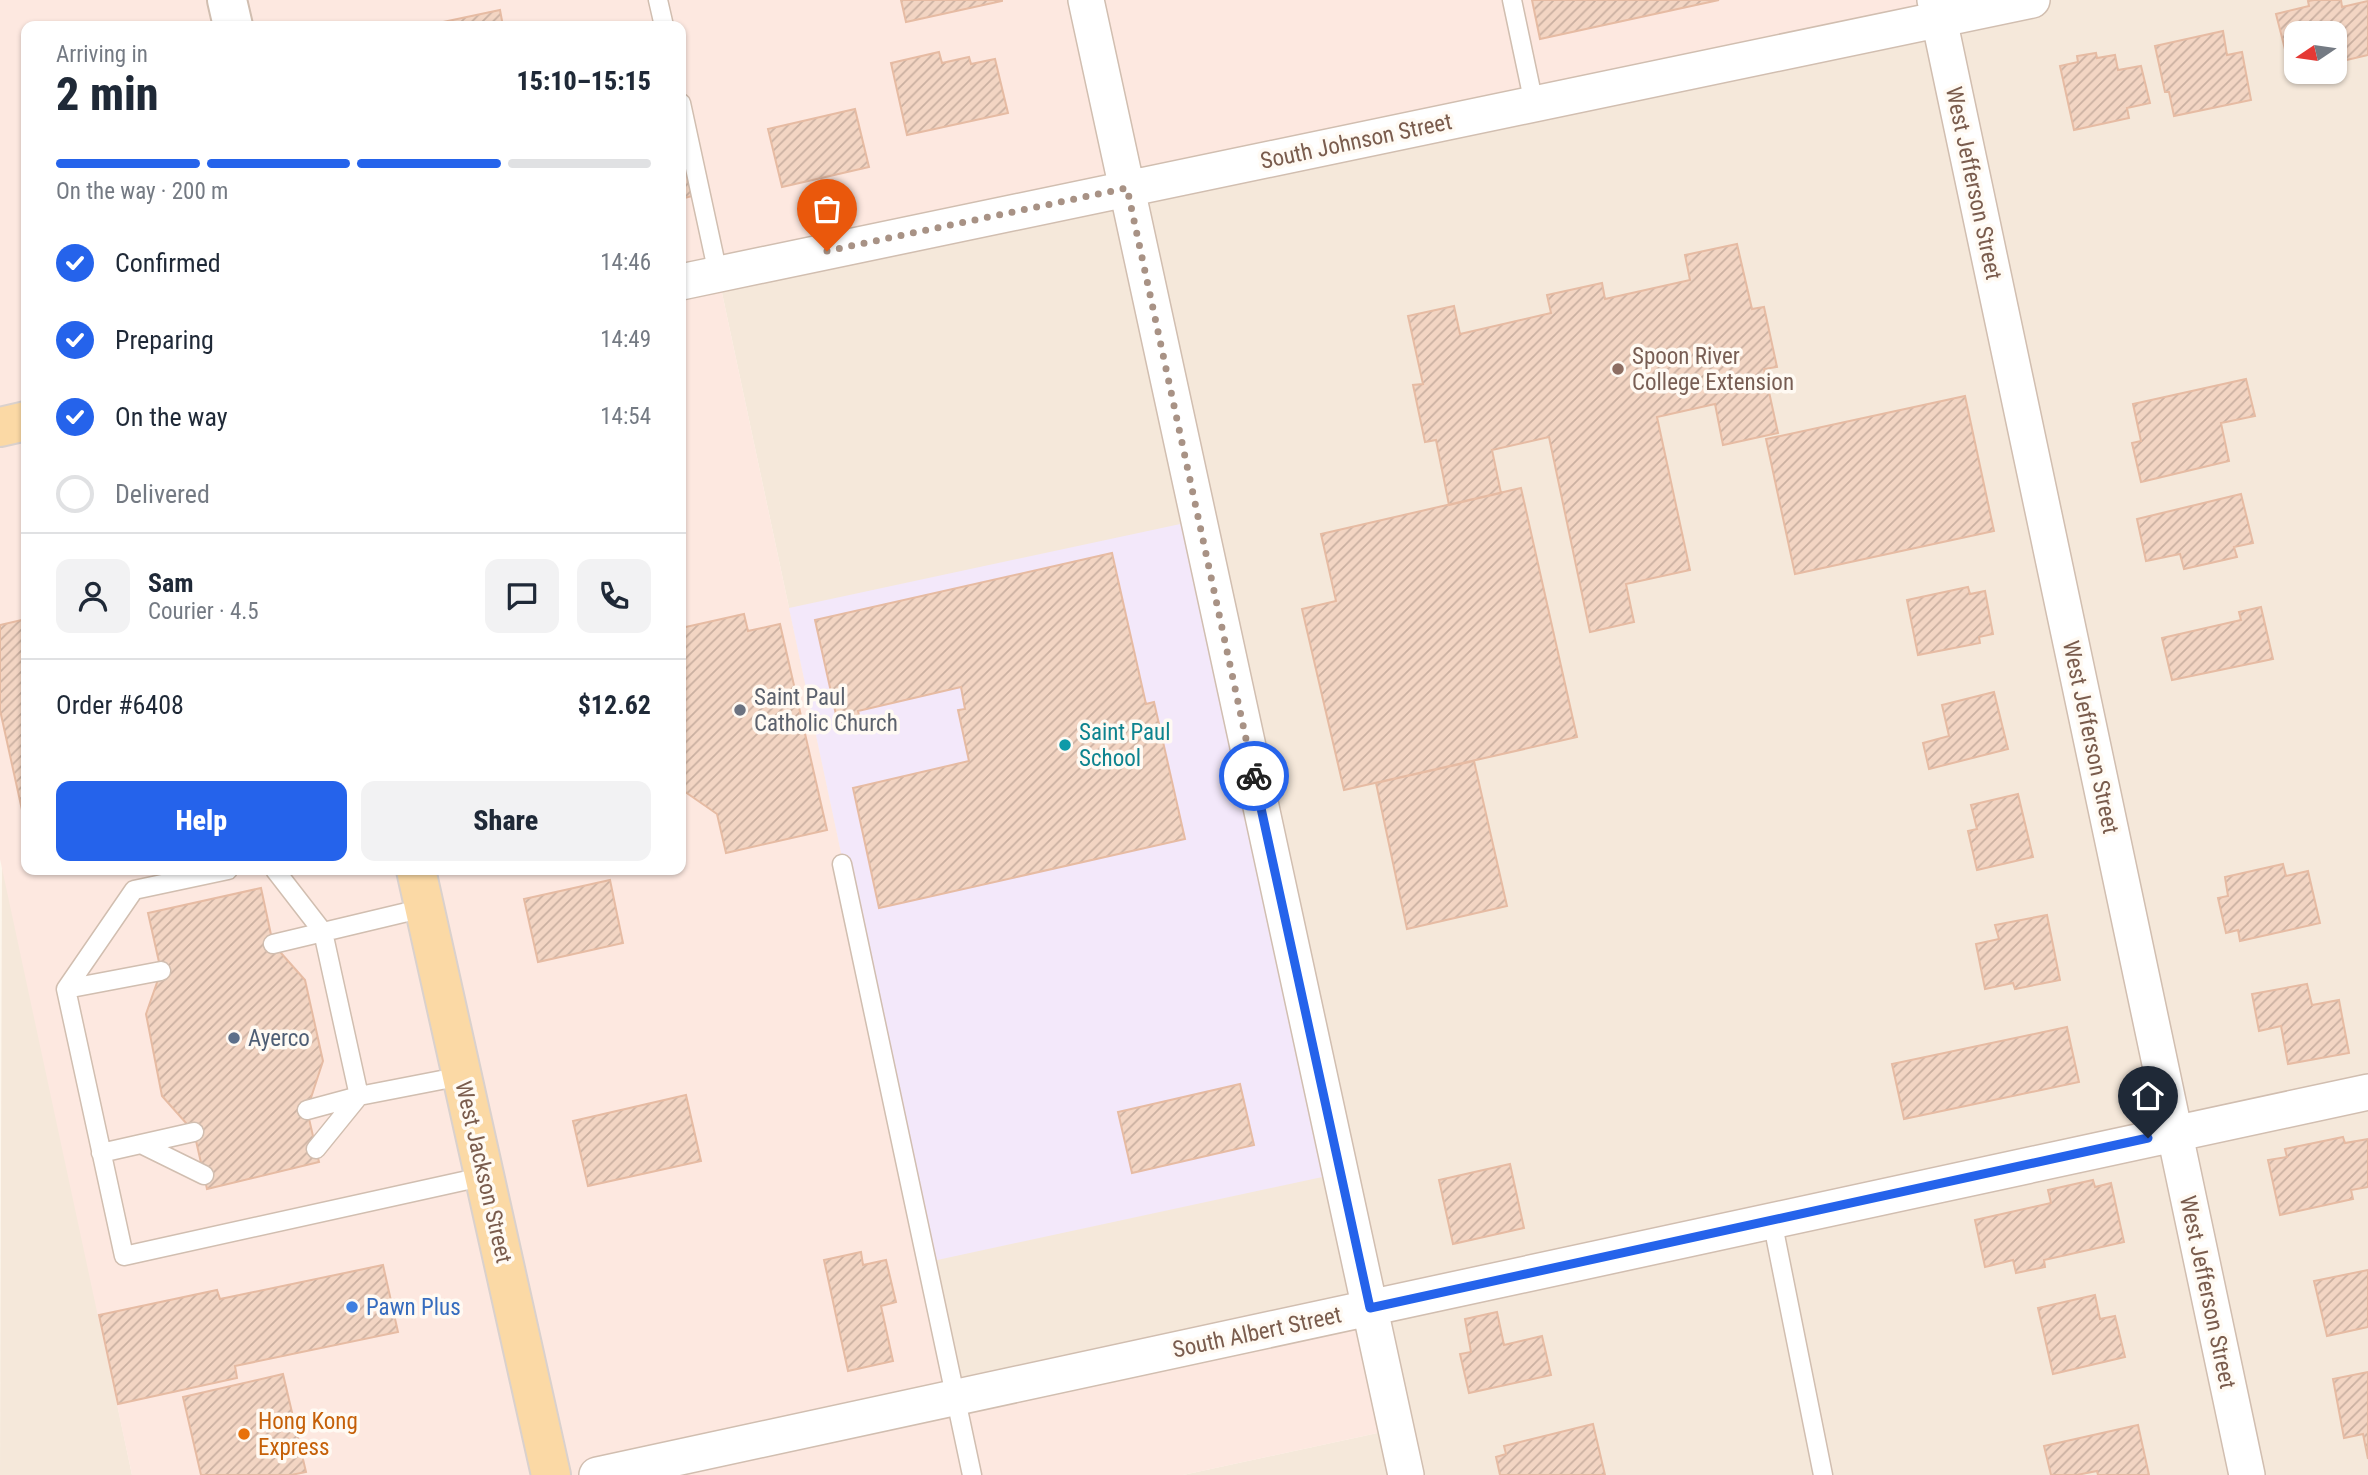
<!DOCTYPE html>
<meta charset="utf-8">
<style>
:root{--surface:#fff;--page:#f2f2f3;--text:#1f2937;--muted:#747a83;--line:#e0e1e3;--accent:#2563eb}
body{margin:0;font-family:"Roboto Condensed",sans-serif;background:var(--page);color:var(--text);height:100vh;display:flex;flex-direction:column;font-size:26px;white-space:nowrap}
*{box-sizing:border-box;margin:0}
p{font-size:23px;color:var(--muted)}
.icon{flex:none;width:38px;height:38px;fill:none;stroke:currentColor;stroke-width:2;stroke-linecap:round;stroke-linejoin:round}
.map{position:relative;flex:1;overflow:hidden}
.drawer{position:absolute;left:21px;top:21px;width:665px;height:854px;display:flex;flex-direction:column;background:var(--surface);border-radius:14px;box-shadow:0 2px 5px #0004}
.drawer>*{flex:none}
.needle{width:46px;rotate:257deg}
.fabs{position:absolute;left:2284px;top:21px;display:grid;gap:14px}
.fabs a{display:grid;place-items:center;width:63px;height:63px;border-radius:14px;background:var(--surface);box-shadow:0 2px 5px #0004;font-size:35px}
.pin{position:absolute;display:grid;place-items:center;width:60px;height:60px;color:#fff;margin:-72px -30px;border-radius:50% 50% 50% 0;rotate:-45deg;box-shadow:0 0 7px #0007}
.pin .icon{rotate:45deg}
.courier{position:absolute;display:grid;place-items:center;width:70px;height:70px;margin:-35px;border:5px solid #2563eb;border-radius:50%;background:#fff;color:#222;box-shadow:0 2px 9px #0007}
.overview em{font-style:normal;font-weight:800}
.overview div{display:flex;flex-direction:column-reverse}
.overview{display:flex;align-items:center;justify-content:space-between;height:119px;padding:0 35px}
h1{font-size:46px;font-weight:800;line-height:52px}
.bar{display:grid;grid-template-columns:repeat(4,1fr);gap:10px 7px;align-content:center;height:84px;padding:0 35px}
.bar i{height:9px;border-radius:5px;background:var(--line)}
.bar .on{background:var(--accent)}
.bar p{grid-column:span 4}
.line{display:flex;align-items:center;gap:18px;padding:0 35px;border-top:2px solid var(--line)}
.line div{flex:1}
.round{display:grid;place-items:center;flex:none;width:74px;height:74px;border-radius:14px;background:var(--page)}
ol{padding:0 35px;list-style:none}
li{display:flex;align-items:center;gap:21px;height:77px}
li p{margin-inline-start:auto}
li .icon{padding:7px;border-radius:50%;background:var(--accent);color:#fff;stroke-width:4}
li:last-child{color:var(--muted)}
li i{width:38px;height:38px;border:4px solid var(--line);border-radius:50%}
.cta{display:flex;gap:14px;margin-top:auto;padding:14px 35px}
.cta a{flex:1;height:80px;border-radius:14px;background:var(--accent);color:#fff;font-size:28px;font-weight:800;line-height:80px;text-align:center}
.cta a+a{background:var(--page);color:var(--text)}
.map>svg:first-child{display:block}
</style>
<div class="map">
<svg width="2368" height="1475" viewBox="0 0 2368 1475">
<defs>
<pattern id="building-hatch" width="6" height="6" patternUnits="userSpaceOnUse" patternTransform="scale(1.75)"><rect width="6" height="6" fill="#f3d5c3"/><path d="M-1 1l2-2M0 6l6-6M5 7l2-2" fill="none" stroke="#cab0a1"/></pattern>
</defs>
<rect width="100%" height="100%" fill="#fdf6ec"/>
<path fill="#f5e8da" fill-rule="evenodd" d="M2032 0H2368V1475H1183L1396 1429 957 1397 718 274ZM2296 33H2334V72H2296Z
M2 858 132 1475H0Z"/>
<path fill="#fde8e0" fill-rule="evenodd" d="M0 0H2032L718 274 957 1397 1370 1308 1396 1429 1183 1475H132L0 859ZM26 26H681V870H26Z"/>
<path fill="#f3e8fa" d="M1199 520 1341 1173 928 1262 789 608Z"/>
<path fill="url(#building-hatch)" stroke="#e6bba3" stroke-width="2" d="M901 0H1002V1L906 22Z
M1532 0H1719L1540 39Z
M2341 0 2342 7 2368 1V55L2334 63V33H2296L2297 72 2291 73 2276 14 2309 6 2308 1 2314 0Z
M500 10 503 26H438V23Z
M2223 31 2227 55 2242 52 2251 100 2174 116 2169 92H2165L2155 46Z
M939 52 942 63 969 57 971 64 995 59 1008 113 907 135 891 63Z
M2096 53 2097 58 2115 55 2118 70 2141 66 2150 103 2127 108 2129 118 2074 130 2060 66 2078 62 2077 56Z
M855 109 869 167 782 187 768 129Z
M681 148 692 196 681 199Z
M1737 244 1752 309 1764 307 1777 367 1764 369 1778 433 1723 445 1715 404 1657 417 1690 570 1626 584 1634 622 1590 632 1549 437 1492 450 1501 493 1449 505 1436 440 1425 442 1413 385 1423 384 1408 316 1454 306 1460 334 1551 313 1547 295 1602 283 1605 299 1690 280 1685 255Z
M2246 379 2255 416 2221 423 2229 461 2141 482 2132 443 2141 441 2133 404Z
M1965 396 1994 531 1795 574 1766 439Z
M1521 488 1577 737 1344 790 1302 609 1336 601 1321 534Z
M2241 494 2253 543 2234 547 2237 557 2184 569 2180 554 2146 561 2137 519Z
M1112 553 1146 704 1154 702 1185 839 879 908 853 788 969 761 958 710 965 709 961 687 858 711 861 723 839 728 815 620Z
M1968 587 1970 594 1985 591 1993 634 1979 637 1980 643 1918 655 1907 600Z
M2261 607 2273 659 2172 680 2162 638 2241 620 2239 612Z
M744 614 748 631 780 624 827 830 726 853 717 814 681 789V628Z
M26 619V818L24 819 0 710V625Z
M1994 692 2008 749 1929 769 1923 743 1949 736 1942 705Z
M1474 761 1507 906 1407 929 1376 783Z
M2018 794 2033 857 1977 870 1968 831 1977 829 1971 805Z
M2283 864 2286 876 2308 871 2320 923 2240 941 2238 930 2226 933 2218 898 2228 896 2225 877Z
M610 880 623 943 538 962 524 899Z
M261 888 273 944 305 980 323 1061 307 1110 319 1162 207 1189 194 1132 162 1096 146 1014 161 971 148 913Z
M2047 915 2060 980 2015 989 2013 983 1985 989 1976 944 1999 939 1995 925Z
M2307 984 2312 1005 2339 1000 2349 1053 2288 1064 2281 1026 2259 1031 2252 994Z
M2067 1027 2079 1082 1904 1119 1892 1064Z
M1240 1084 1254 1145 1132 1173 1118 1112Z
M686 1095 701 1161 588 1186 573 1121Z
M2343 1137 2345 1143 2368 1139V1187L2351 1190 2353 1199 2280 1215 2268 1160 2287 1157 2285 1149Z
M1510 1164 1524 1228 1453 1244 1439 1180Z
M2093 1180 2095 1187 2111 1183 2124 1242 2044 1260 2045 1267 2016 1273 2013 1260 1985 1267 1975 1220 2051 1203 2048 1190Z
M861 1252 863 1265 886 1260 896 1302 881 1306 893 1361 848 1371 824 1260Z
M383 1265 398 1332 235 1366 237 1378 118 1404 99 1315 217 1290 220 1299Z
M2368 1270V1327L2327 1336 2314 1281Z
M2095 1295 2100 1319 2115 1316 2125 1357 2053 1374 2038 1308Z
M1497 1312 1504 1345 1542 1336 1551 1375 1469 1393 1460 1354 1471 1352 1465 1319Z
M2368 1372V1459L2363 1434 2344 1438 2333 1379Z
M283 1374 306 1472 291 1475H201L183 1397Z
M1593 1424 1605 1475H1500L1496 1457 1506 1454 1504 1446Z
M2138 1425 2149 1475H2098L2097 1471 2077 1475H2051L2044 1446Z"/>
<g fill="none" stroke-linecap="round" stroke-linejoin="round">
<defs>
<path id="service" d="M658 0 664 26
M1512 0 1534 104
M681 103 718 274
M842 864 972 1475
M275 870 323 932 359 1096 316 1149
M273 944 424 908
M161 971 66 989 124 1256 486 1176
M66 989 134 890 228 870
M307 1110 359 1096 462 1076
M141 1144 204 1175
M101 1153 194 1132
M1772 1220 1823 1475"/>
<path id="minor" d="M1086 0 1406 1475
M1935 0 2247 1475
M681 282 2032 0
M597 1475 2368 1092"/>
<path id="tertiary" d="M227 0 233 26"/>
<path id="primary" d="M0 427 26 421
M416 870 551 1475"/>
</defs>
<use href="#service" stroke="#d1beb0" stroke-width="21"/>
<use href="#minor" stroke="#d1beb0" stroke-width="38"/>
<use href="#tertiary" stroke="#d1beb0" stroke-width="42"/>
<use href="#primary" stroke="#dad1cd" stroke-width="42"/>
<use href="#service" stroke="#fff" stroke-width="18"/>
<use href="#minor" stroke="#fff" stroke-width="35"/>
<use href="#tertiary" stroke="#fff" stroke-width="38"/>
<use href="#primary" stroke="#fbd9a5" stroke-width="38"/>
</g>
<g fill="none" stroke-linecap="round" stroke-linejoin="round">
<path stroke="#a89285" stroke-width="7" stroke-dasharray="0 12.6" d="M827 251 1127 188 1254 776"/>
<path stroke="#2563eb" stroke-width="9" d="M1254 776 1370 1308 2148 1138"/>
</g>
<circle fill="#8d6e63" stroke="#fffaf3" stroke-width="2.5" cx="1618" cy="369" r="7"/>
<circle fill="#6b7280" stroke="#fffaf3" stroke-width="2.5" cx="740" cy="710" r="7"/>
<circle fill="#0f9aa8" stroke="#fffaf3" stroke-width="2.5" cx="1065" cy="745" r="7"/>
<circle fill="#5c6f8a" stroke="#fffaf3" stroke-width="2.5" cx="234" cy="1038" r="7"/>
<circle fill="#3f7fe0" stroke="#fffaf3" stroke-width="2.5" cx="352" cy="1307" r="7"/>
<circle fill="#e8710a" stroke="#fffaf3" stroke-width="2.5" cx="244" cy="1434" r="7"/>
<g text-anchor="middle" stroke-width="7" stroke-linejoin="round" paint-order="stroke">
<g font-size="23" fill="#7a5c4d" stroke="#fffaf3">
<text transform="translate(1356 141) rotate(-12)" y="8">South Johnson Street</text>
<text transform="translate(1974 183) rotate(78)" y="8">West Jefferson Street</text>
<text transform="translate(2091 737) rotate(78)" y="8">West Jefferson Street</text>
<text transform="translate(484 1172) rotate(77)" y="8">West Jackson Street</text>
<text transform="translate(2208 1292) rotate(78)" y="8">West Jefferson Street</text>
<text transform="translate(1257 1332) rotate(-12)" y="8">South Albert Street</text>
</g>
<g font-size="23" fill="#785e54" stroke="#fffaf3" text-anchor="start">
<text x="1632" y="364">Spoon River<tspan x="1632" dy="26">College Extension</tspan></text>
</g>
<g font-size="23" fill="#5b616d" stroke="#fffaf3" text-anchor="start">
<text x="754" y="705">Saint Paul<tspan x="754" dy="26">Catholic Church</tspan></text>
</g>
<g font-size="23" fill="#0d838f" stroke="#fffaf3" text-anchor="start">
<text x="1079" y="740">Saint Paul<tspan x="1079" dy="26">School</tspan></text>
</g>
<g font-size="23" fill="#4e5e75" stroke="#fffaf3" text-anchor="start">
<text x="248" y="1046">Ayerco</text>
</g>
<g font-size="23" fill="#366cbe" stroke="#fffaf3" text-anchor="start">
<text x="366" y="1315">Pawn Plus</text>
</g>
<g font-size="23" fill="#c56008" stroke="#fffaf3" text-anchor="start">
<text x="258" y="1429">Hong Kong<tspan x="258" dy="26">Express</tspan></text>
</g>
</g>
</svg>
<div class="fabs">
<a><svg class="needle" viewBox="-14 -14 28 28"><path d="M0-13l5 13h-10z" fill="#e53935"/><path d="M0 13l5-13h-10z" fill="#747a83"/></svg></a>
</div>
<div class="pin" style="left:827px;top:251px;background:#ea580c"><svg class="icon" aria-label="bag" viewBox="0 0 24 24"><path d="M5 8h14l-1 12H6zM9 8a3 3 0 0 1 6 0"/></svg></div>
<div class="pin" style="left:2148px;top:1138px;background:#1f2937"><svg class="icon" aria-label="home" viewBox="0 0 24 24"><path d="M3 11l9-7 9 7M6 9v11h12V9"/></svg></div>
<div class="courier" style="left:1254px;top:776px"><svg class="icon" aria-label="bike" viewBox="0 0 24 24"><circle cx="6" cy="16" r="4"/><circle cx="18" cy="16" r="4"/><path d="M6 16l4-8h5l3 8M10 8l3 8H6M13 5h3"/></svg></div>
<section class="drawer">
<div class="overview"><div><h1>2 min</h1><p>Arriving in</p></div><em>15:10–15:15</em></div>
<div class="bar"><i class="on"></i><i class="on"></i><i class="on"></i><i></i><p>On the way · 200 m</p></div>
<ol>
<li><svg class="icon" aria-label="check" viewBox="0 0 24 24"><path d="M5 12l5 5 9-10"/></svg>Confirmed<p>14:46</p></li>
<li><svg class="icon" aria-label="check" viewBox="0 0 24 24"><path d="M5 12l5 5 9-10"/></svg>Preparing<p>14:49</p></li>
<li><svg class="icon" aria-label="check" viewBox="0 0 24 24"><path d="M5 12l5 5 9-10"/></svg>On the way<p>14:54</p></li>
<li><i></i>Delivered</li>
</ol>
<div class="line" style="height:126px"><a class="round"><svg class="icon" aria-label="person" viewBox="0 0 24 24"><circle cx="12" cy="8" r="4"/><path d="M4 21q1-7 8-7t8 7"/></svg></a><div><b>Sam</b><p>Courier · 4.5</p></div><a class="round"><svg class="icon" aria-label="chat" viewBox="0 0 24 24"><path d="M4 5h16v11H9l-5 4z"/></svg></a><a class="round"><svg class="icon" aria-label="phone" viewBox="0 0 24 24"><path d="M5 4h4l2 5-3 2q2 4 5 5l2-3 5 2v4C11 20 4 13 5 4z"/></svg></a></div>
<div class="line" style="height:91px"><div>Order #6408</div><b>$12.62</b></div>
<div class="cta"><a>Help</a><a>Share</a></div>
</section>
</div>
